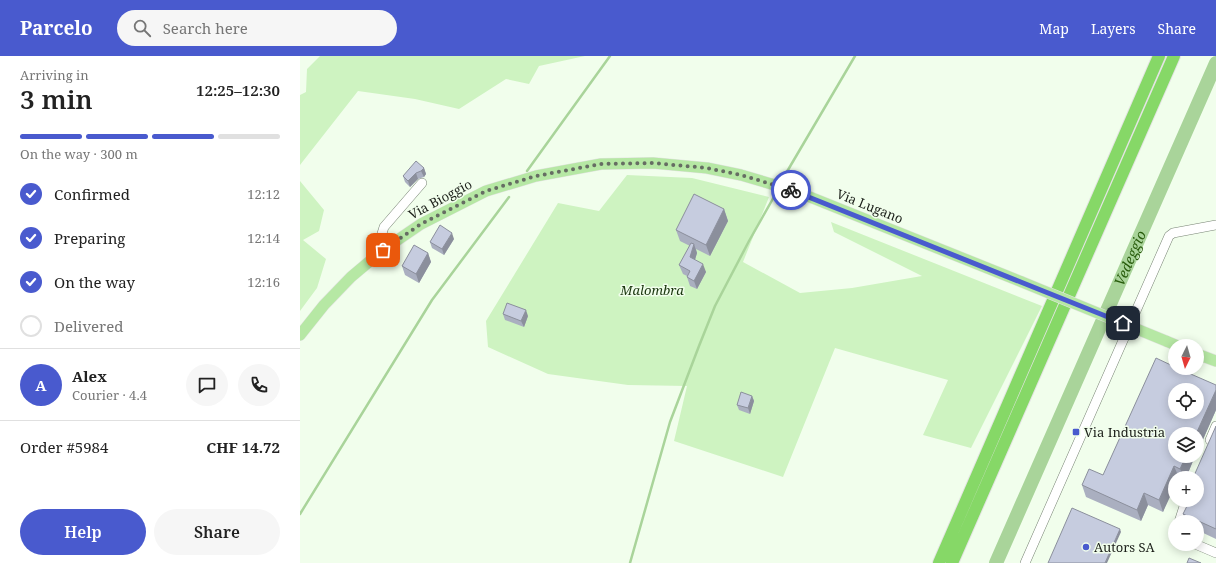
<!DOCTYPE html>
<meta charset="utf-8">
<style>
:root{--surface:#fff;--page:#f6f6f6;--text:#222;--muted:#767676;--line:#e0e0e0;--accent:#495ace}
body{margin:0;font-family:"Noto Serif",serif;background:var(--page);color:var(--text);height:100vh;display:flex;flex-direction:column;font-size:15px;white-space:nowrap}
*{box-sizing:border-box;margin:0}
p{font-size:13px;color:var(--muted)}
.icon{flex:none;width:22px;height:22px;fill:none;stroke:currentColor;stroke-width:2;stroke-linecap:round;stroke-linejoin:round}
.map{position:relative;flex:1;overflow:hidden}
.panel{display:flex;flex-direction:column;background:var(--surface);width:300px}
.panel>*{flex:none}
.needle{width:26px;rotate:185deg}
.fabs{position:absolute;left:868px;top:283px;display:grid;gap:8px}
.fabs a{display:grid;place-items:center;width:36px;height:36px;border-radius:50%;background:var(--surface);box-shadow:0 2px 10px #0003;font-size:20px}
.pin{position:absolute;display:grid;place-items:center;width:34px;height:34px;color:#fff;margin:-17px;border-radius:8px;box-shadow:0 2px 6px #0006}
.courier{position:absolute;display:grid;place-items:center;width:40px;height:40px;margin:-20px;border:3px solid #495ace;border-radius:50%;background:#fff;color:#222;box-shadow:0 1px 5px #0007}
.headline em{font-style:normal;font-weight:600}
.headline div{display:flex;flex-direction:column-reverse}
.headline{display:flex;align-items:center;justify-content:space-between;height:68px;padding:0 20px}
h1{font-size:26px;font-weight:600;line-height:30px}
.bar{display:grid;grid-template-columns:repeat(4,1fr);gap:6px 4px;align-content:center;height:48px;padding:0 20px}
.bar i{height:5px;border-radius:3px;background:var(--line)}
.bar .on{background:var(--accent)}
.bar p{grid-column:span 4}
.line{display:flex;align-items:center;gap:10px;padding:0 20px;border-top:1px solid var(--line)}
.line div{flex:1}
.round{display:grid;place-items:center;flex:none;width:42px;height:42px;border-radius:21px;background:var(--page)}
ol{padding:0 20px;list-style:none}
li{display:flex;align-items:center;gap:12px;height:44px}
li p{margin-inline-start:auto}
li .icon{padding:4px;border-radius:50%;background:var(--accent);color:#fff;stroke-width:4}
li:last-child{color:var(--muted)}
li i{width:22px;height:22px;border:2px solid var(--line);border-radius:50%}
.primary-button{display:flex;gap:8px;margin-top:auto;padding:8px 20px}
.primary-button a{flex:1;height:46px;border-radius:24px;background:var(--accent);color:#fff;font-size:16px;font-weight:600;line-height:46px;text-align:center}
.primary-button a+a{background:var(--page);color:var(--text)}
header{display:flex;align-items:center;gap:24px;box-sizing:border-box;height:56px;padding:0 20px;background:var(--accent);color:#fff}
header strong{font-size:19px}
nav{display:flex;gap:22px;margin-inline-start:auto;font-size:14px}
.search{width:280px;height:36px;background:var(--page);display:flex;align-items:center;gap:10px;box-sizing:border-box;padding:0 14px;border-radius:22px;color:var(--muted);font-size:15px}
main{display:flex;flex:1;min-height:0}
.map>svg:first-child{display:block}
</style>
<header>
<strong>Parcelo</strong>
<div class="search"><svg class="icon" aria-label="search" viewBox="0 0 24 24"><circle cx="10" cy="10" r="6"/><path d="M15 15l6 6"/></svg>Search here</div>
<nav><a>Map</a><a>Layers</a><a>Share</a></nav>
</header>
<main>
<section class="panel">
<div class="headline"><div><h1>3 min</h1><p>Arriving in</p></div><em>12:25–12:30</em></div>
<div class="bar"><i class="on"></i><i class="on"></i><i class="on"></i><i></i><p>On the way · 300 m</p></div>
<ol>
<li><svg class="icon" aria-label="check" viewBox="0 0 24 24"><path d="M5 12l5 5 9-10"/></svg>Confirmed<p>12:12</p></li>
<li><svg class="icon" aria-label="check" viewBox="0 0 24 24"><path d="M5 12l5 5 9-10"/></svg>Preparing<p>12:14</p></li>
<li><svg class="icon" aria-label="check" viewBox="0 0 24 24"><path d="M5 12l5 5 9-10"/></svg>On the way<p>12:16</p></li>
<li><i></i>Delivered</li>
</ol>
<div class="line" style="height:72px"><b class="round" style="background:var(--accent);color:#fff">A</b><div><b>Alex</b><p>Courier · 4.4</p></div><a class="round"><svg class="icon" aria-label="chat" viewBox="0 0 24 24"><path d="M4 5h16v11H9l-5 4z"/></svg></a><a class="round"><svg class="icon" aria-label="phone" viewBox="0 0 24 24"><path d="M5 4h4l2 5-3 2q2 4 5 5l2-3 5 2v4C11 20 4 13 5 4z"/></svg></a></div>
<div class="line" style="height:52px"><div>Order #5984</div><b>CHF 14.72</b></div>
<div class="primary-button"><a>Help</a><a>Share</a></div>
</section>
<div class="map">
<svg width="916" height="507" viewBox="0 0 916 507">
<rect width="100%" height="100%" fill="#f1feec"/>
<path fill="#cef3c1" d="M20 0H285L239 10 229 28 206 23 159 53 115 43 58 35 0 109V39L6 36 7 13Z
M327 119 392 122 469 141 443 206 500 237 552 232 622 220 534 176 531 166 742 250 671 392 623 379 648 324 535 292 483 421 374 385 387 330 328 329 248 318 188 291 186 265 258 147 299 155Z
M0 125 24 154 19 175 3 184 26 203 17 232 0 255Z"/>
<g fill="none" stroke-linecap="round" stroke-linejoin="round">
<path stroke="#a9d49a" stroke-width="2.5" d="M227 115 310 0
M485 119 555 0
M0 458 132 244 209 141
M330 507 370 366 399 290 415 250 449 185 475 139"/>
<path stroke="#a9d49a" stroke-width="14" id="s1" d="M696 507 916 7"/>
<defs>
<path id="minor" d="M83 194 80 184 84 171 122 127
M910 384 916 370
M879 466 886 444
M895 488 916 497
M725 507 869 180 873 177 916 169"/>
<path id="major" d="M0 279 24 249 51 221 83 194 121 168 186 135 236 120 301 108 353 107 407 112 441 119 495 135 722 226
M866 285 878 290
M897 298 916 305"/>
<path id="highway" d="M639 507 859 0
M652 507 874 0"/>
</defs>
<use href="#minor" stroke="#788474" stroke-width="10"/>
<use href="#major" stroke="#e4e4e3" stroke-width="12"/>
<use href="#highway" stroke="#e4e4e3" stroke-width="14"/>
<use href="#minor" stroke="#fff" stroke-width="9"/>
<use href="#major" stroke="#b6e8a4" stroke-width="11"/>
<use href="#highway" stroke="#86d867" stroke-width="12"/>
<defs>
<path id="major-bridge" d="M722 226 866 285"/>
</defs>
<use href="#major-bridge" stroke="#e4e4e3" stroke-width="12" stroke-linecap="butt"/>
<use href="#major-bridge" stroke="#b6e8a4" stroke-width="11"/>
</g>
<path fill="#aaafc0" d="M124 112 126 118 124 121 118 123 110 131 105 126 103 120Z
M424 153 428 165 410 200 396 193 397 197 395 204 406 216 397 233 390 230 387 221V220L383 218 379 209 390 190 380 185 376 174Z
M154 183 144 199 132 192 130 186Z
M128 197 131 206 119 227 105 219 102 210Z
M203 258 228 260 224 271 205 264Z
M916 329V354L897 397 875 400H895L886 422H875L863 456 848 449 841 465 786 441 782 429 803 419Z
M452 340 454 345 450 358 439 354 437 349Z
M916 370V483L897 474V466H886L883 458 897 444Z"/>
<path fill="#8b8f9c" d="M124 112 126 118 124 121 121 115Z
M116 117 118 123 110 131 108 125Z
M424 153 428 165 410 200 406 189Z
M152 177 154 183 144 199 142 193Z
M394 188 397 197 393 210 390 201Z
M128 197 131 206 119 227 116 218Z
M403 208 406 216 397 233 394 225Z
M226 254 228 260 224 271 221 265Z
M916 334V354L897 397V378H896Z
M452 340 454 345 450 358 448 352Z
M886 400H895L886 422H884L880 413Z
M874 410 879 422H875V430L863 456 859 444Z
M844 437 848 449 841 465 837 454Z
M820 473 821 476 807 507H805Z"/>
<path fill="#c6ccdf" stroke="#8b8f9c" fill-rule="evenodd" d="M116 105 124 112 121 115 116 117 108 125 103 120Z
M394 138 424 153 406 189 376 174Z
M140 169 152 177 142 193 130 186Z
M391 187 394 188 390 201 403 208 394 225 387 221 390 215 379 209Z
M114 189 128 197 116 218 102 210Z
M207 247 226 254 221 265 203 258Z
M856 302 875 311V312H877L916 329V334L896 378H875V400H886L880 413 874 410 859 444 844 437 837 454 782 429 789 413 803 419ZM875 334H897V356H875Z
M441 336 452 340 448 352 437 349Z
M916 370V473L883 458 890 444H897V422H893Z
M772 452 820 473 805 507H748Z
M889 502 901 507H887Z"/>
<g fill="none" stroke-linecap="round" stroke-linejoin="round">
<path stroke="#666d63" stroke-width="4" stroke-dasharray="0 7.2" d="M83 194 121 168 186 135 236 120 301 108 353 107 407 112 441 119 491 134"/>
<path stroke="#495ace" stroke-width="5" d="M491 134 823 267"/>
</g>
<g fill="#495ace" stroke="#f1feec" stroke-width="1.5">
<rect x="772" y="372" width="8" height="8" rx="2"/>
<circle cx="786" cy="491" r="4"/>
</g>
<g text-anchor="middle" stroke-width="3" stroke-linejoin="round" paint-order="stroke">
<g font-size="13" fill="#1b1f19" stroke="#f1feec">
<text transform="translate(140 143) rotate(-28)" y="5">Via Bioggio</text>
<text transform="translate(570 150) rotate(22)" y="5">Via Lugano</text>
</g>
<g font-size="13" font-style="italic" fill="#19350d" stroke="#f1feec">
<text x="352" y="239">Malombra</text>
</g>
<g font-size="13" fill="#1b1f19" stroke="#f1feec" text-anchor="start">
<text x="784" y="381">Via Industria</text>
<text x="794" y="496">Autors SA</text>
</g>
<g font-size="14" font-style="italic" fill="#275b0b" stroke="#f1feec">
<text dy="5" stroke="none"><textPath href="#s1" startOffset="333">Vedeggio</textPath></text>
</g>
</g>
</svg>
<div class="fabs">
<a><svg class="needle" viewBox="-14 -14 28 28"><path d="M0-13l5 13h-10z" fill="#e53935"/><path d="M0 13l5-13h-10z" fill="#767676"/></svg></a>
<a><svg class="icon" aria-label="locate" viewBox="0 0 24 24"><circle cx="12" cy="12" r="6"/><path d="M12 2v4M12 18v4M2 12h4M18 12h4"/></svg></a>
<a><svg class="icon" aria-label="layers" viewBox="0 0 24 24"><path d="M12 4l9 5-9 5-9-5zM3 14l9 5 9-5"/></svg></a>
<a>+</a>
<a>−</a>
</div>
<div class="pin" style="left:83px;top:194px;background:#ea580c"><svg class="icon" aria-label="bag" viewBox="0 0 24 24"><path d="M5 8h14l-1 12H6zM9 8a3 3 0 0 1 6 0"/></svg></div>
<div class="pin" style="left:823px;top:267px;background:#1f2937"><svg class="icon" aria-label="home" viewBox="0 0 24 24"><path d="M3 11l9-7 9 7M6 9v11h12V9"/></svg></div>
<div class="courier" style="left:491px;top:134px"><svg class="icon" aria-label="bike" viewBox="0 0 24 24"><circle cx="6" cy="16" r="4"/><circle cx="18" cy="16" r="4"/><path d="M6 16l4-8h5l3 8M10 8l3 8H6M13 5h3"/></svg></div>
</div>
</main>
